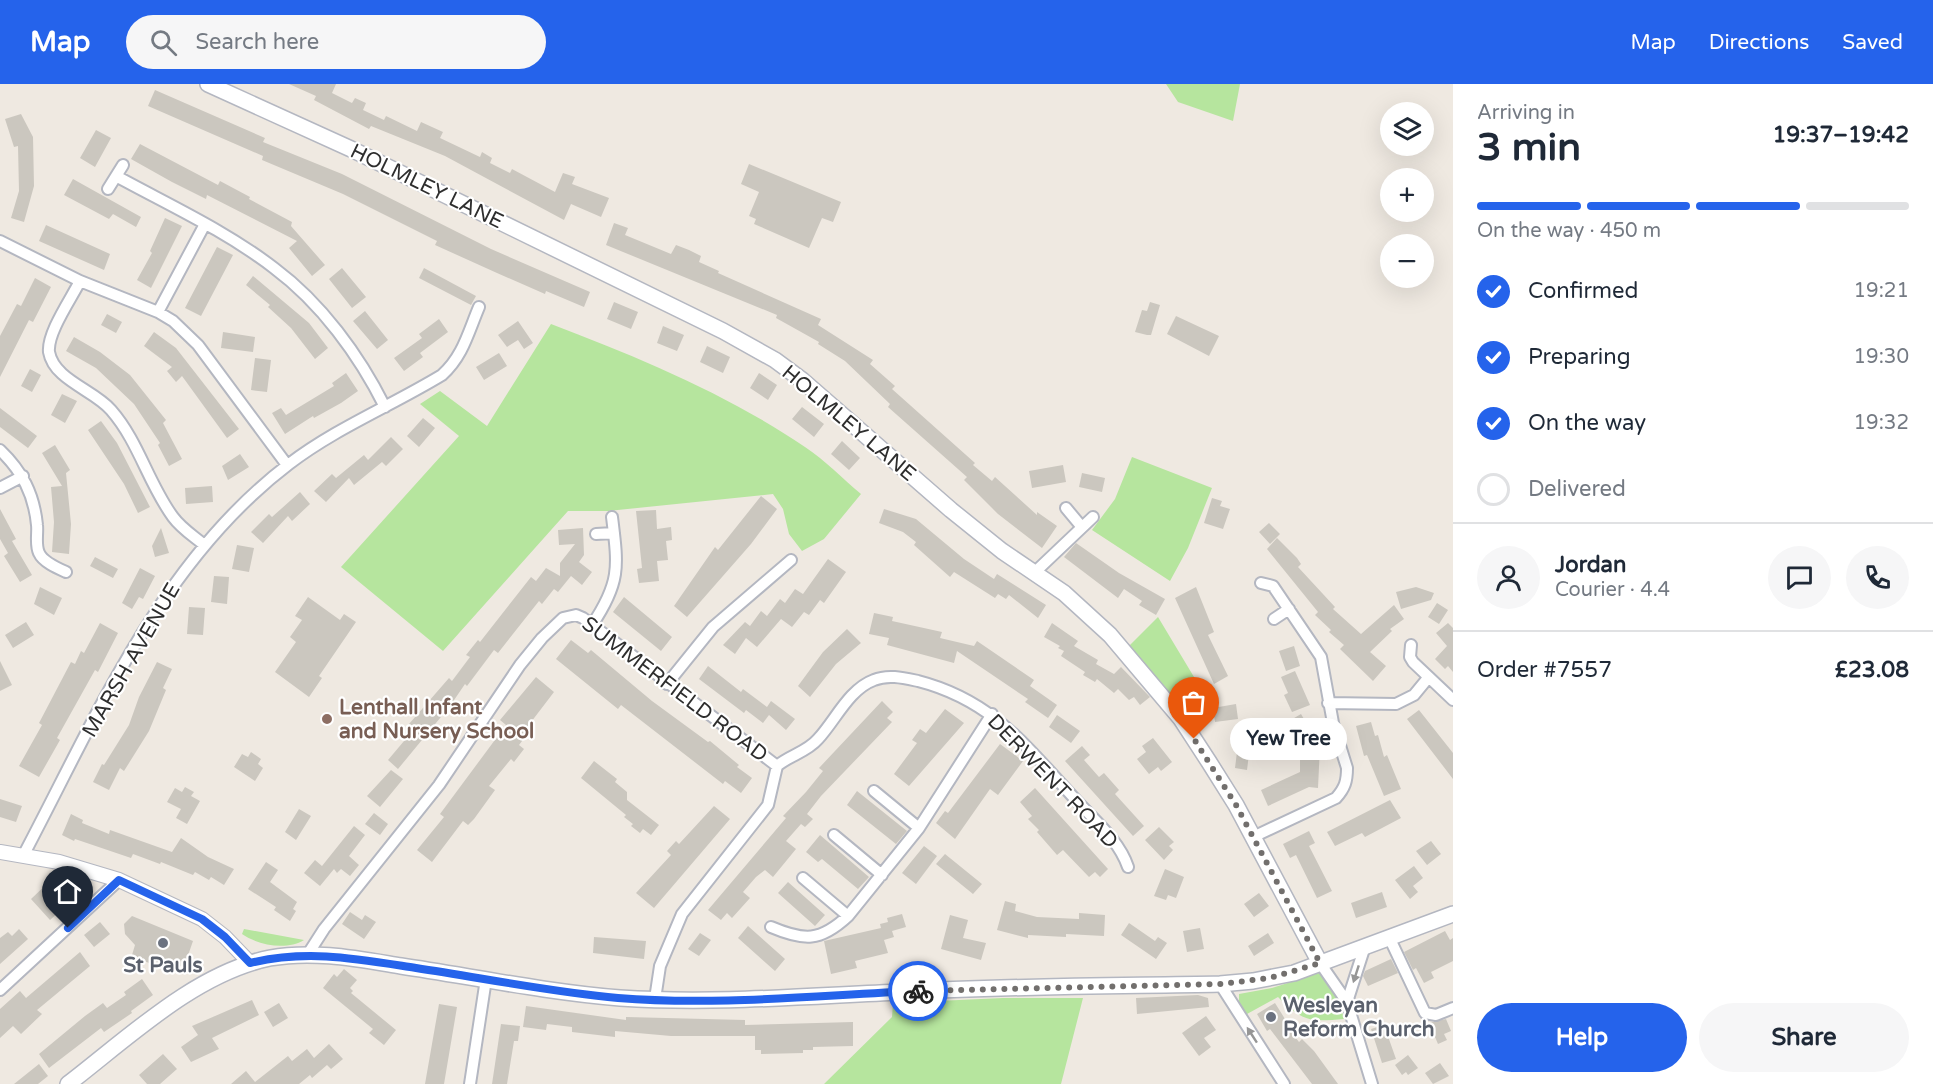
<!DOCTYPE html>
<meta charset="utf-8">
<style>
:root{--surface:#fff;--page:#f6f6f7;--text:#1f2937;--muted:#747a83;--line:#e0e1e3;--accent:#2563eb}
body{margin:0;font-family:"Varela Round",sans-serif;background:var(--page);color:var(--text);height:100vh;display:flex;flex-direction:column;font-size:22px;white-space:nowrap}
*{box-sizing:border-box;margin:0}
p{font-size:20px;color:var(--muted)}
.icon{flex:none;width:33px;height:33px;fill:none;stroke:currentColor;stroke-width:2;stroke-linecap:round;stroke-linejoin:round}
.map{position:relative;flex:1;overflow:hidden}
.details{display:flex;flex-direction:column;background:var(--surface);width:480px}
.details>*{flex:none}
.buttons{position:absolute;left:1380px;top:18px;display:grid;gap:12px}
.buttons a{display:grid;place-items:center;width:54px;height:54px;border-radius:50%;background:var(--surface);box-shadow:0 6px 24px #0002;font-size:30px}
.pin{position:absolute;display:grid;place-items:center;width:51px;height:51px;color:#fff;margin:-62px -26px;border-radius:50% 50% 50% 0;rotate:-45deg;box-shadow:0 0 6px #0007}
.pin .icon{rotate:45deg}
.courier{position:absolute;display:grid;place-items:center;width:60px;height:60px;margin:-30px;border:4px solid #2563eb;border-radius:50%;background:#fff;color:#222;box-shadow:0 2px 8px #0007}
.bubble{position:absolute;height:42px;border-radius:21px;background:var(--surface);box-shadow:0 6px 24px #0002;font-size:20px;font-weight:700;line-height:42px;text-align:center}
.headline em{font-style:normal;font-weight:700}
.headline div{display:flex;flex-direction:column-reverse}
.headline{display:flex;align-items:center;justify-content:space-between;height:102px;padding:0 24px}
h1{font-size:39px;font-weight:700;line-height:45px}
.bar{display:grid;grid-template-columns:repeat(4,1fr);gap:9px 6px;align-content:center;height:72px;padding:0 24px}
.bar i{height:8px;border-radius:4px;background:var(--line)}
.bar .selected{background:var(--accent)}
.bar p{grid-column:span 4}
.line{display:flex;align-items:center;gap:15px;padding:0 24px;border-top:2px solid var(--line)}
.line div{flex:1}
.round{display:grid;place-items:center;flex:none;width:63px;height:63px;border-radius:32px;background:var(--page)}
ol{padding:0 24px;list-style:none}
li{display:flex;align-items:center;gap:18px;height:66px}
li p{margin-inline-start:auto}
li .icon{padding:6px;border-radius:50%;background:var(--accent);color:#fff;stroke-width:4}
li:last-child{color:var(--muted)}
li i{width:33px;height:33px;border:3px solid var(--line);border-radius:50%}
.action{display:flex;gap:12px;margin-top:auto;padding:12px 24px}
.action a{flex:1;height:69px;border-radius:36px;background:var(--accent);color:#fff;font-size:24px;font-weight:700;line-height:69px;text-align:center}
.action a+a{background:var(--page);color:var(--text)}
header{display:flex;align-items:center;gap:36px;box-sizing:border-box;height:84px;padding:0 30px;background:var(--accent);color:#fff}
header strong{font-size:28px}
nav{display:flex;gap:33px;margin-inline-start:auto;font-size:21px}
.search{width:420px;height:54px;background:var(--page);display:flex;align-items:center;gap:15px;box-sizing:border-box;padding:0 21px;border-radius:33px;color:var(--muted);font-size:22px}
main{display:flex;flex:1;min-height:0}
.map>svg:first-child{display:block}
</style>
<header>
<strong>Map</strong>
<div class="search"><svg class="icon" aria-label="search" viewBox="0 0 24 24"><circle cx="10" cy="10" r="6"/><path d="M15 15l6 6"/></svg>Search here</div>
<nav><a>Map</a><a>Directions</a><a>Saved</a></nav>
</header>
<main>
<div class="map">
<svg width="1453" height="1000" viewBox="0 0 1453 1000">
<rect width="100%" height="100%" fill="#efe9e1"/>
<path fill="#b6e59e" d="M1166 0H1240L1233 37 1178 18Z
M551 240C638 273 727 310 805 363 825 376 843 395 861 410L824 455 802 467 789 450 783 425 773 410 608 427H568L443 567 341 483 459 352 420 320 440 307 487 342Z
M1132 373 1212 404 1188 464 1170 497 1092 446 1115 415Z
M1158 533 1194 593 1171 612 1129 562Z
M244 845 304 856C286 867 258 861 242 850Z
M1319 889C1334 898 1340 919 1344 935 1310 938 1303 938 1278 913L1247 930 1239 919V910L1272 904Z
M1003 914H1083L1061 1000H824L892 933 893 919Z"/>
<path fill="#cbc7bf" d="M289 0H336L332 9 352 19 355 14 366 19 363 26 384 36 386 32 417 47 421 38 443 48 440 54 480 73 482 68 492 74 490 79 510 89 512 85 555 108 563 89 575 93 572 100 609 114 601 133 571 120 564 136 445 72 371 42 369 45 314 16 316 12Z
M155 6 265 54 263 58 342 90 491 165 590 208 584 223 546 207 545 210 497 189 435 161 437 157 343 110 262 76 263 72 148 22Z
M21 30 33 53 34 102 24 138 11 134 19 107 18 62 14 63 5 35Z
M96 46 111 54 95 83 80 74Z
M140 60 218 101 220 97 250 113 249 115 292 138 291 142 325 181 312 192 289 164 297 157 207 111 206 115 172 98 131 75Z
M749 80 841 118 833 138 822 134 809 164 754 140 756 135 749 132 759 108 741 100Z
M73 95 141 133 136 143 113 130 109 135 64 111Z
M165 134 182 142 151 204 137 196 152 169 150 167Z
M614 139 628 144 625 151 671 170 676 161 689 166 701 172 699 178 719 187 718 189 821 235 818 241 873 276 870 280 895 302 892 305 975 379 973 381 992 397 995 393 1037 431V428L1057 442 1042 464 998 430 964 396 967 393 888 323 890 320 845 277 818 260 819 258 776 234 777 231 606 161Z
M46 141 110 170 104 186 39 157Z
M217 163 233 171 201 232 185 224Z
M342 184 366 213 352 224 329 195Z
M424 184 476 212 471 221 419 194Z
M253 192 309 239 328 264 315 275 291 244 268 223 270 221 246 201Z
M35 194 51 203 33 238 29 236 0 293V252L17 220 21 222Z
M614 218 638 228 631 245 607 235Z
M1150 218 1160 221 1151 251H1147L1135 248 1142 226 1147 227Z
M365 227 388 256 377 265 353 237Z
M107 230 122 238 116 249 101 241Z
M1176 232 1219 252 1209 272 1167 250Z
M439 235 448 248 420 269 423 273 404 287 394 274 422 254 419 250Z
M518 237 533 259 524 265 518 256 507 263 498 251Z
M663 242 684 251 677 267 657 259Z
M154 248 176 264 239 345 227 354 182 292 176 298 167 287 172 283 144 262Z
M223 248 255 253 253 268 221 264Z
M74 253 100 268 130 291 166 336 163 339 182 375 169 382 158 361 160 359 134 320 96 284 66 267Z
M707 262 730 273 723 289 700 278Z
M499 269 507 282 484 296 476 283Z
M255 274 271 276 267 308 251 306Z
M30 285 41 291 32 308 21 302Z
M346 289 358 307 341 319 314 334 313 332 285 350 272 329 281 324 286 331 334 302 332 299Z
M759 289 777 301 768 316 750 304Z
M62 310 77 317 65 339 51 331Z
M802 323 824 340 814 353 792 335Z
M0 324 37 352 28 364 0 343Z
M423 334 435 344 419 363 407 352Z
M101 337 117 359 150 423 138 429 124 400 88 346Z
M391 353 403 365 386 382 382 378 354 401 349 394 326 418 314 407 332 390 336 394 364 371 368 376Z
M842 357 860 374 849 386 831 370Z
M55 361 70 386 66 389 71 440 69 470 52 468 54 438 51 403 62 402 42 369Z
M240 370 249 383 228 396 222 382Z
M1063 381 1066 398 1032 404 1029 387Z
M1082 389 1105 394 1102 408 1079 403Z
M212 402 213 418 186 420 185 404Z
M300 408 310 420 292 437 288 432 263 459 251 448 269 430 272 433Z
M761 412 777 425 751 460 687 533 674 522 715 463 718 466Z
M1212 414 1222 417 1220 422 1230 425 1223 445 1204 439Z
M0 425 16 455 12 457 32 491 20 498 4 472 8 469 0 455Z
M884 425 916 435 964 475 994 495 997 490 1046 521 1038 534 1009 511 1006 515 998 510 995 514 954 488 950 493 914 461 916 458 903 448 879 439Z
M656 426 657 445 671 443 672 456 666 457 668 476 657 477 659 497 639 499 637 485 642 484 636 427Z
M1269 439 1280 450 1270 460 1259 448Z
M161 444 169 469 155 473 152 462Z
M583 444 584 471 579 478 592 488 582 501 571 492 558 508 554 505 542 520 539 517 498 569 494 566 467 602 465 600 450 622 398 685 388 676 415 644 409 640 449 594 452 597 470 573 466 571 478 556 480 558 531 493 536 497 546 484 560 492V479L575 460 559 461 558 446Z
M1277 454 1297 474 1301 480 1298 483 1335 523 1333 525 1361 550 1394 521 1404 535 1390 545 1392 547 1370 568 1386 582 1373 597 1340 565 1344 561 1329 548 1331 546 1315 531 1318 528 1267 465Z
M1076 459 1119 489 1165 515 1156 531 1139 521 1142 517 1124 505 1118 514 1064 473Z
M237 461 254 464 249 488 232 485Z
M95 473 118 485 113 494 90 482Z
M828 475 846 488 824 519 820 516 809 531 804 528 792 543 781 535 757 563 746 554 735 570 723 561 745 538 750 542 761 527 767 532 780 515 785 519 795 505 803 510Z
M140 484 155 492 143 515 139 513 132 525 122 519Z
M214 492 229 493 227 520 211 518Z
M40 503 62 514 54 531 34 520Z
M1196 503 1214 548 1208 551 1228 592 1214 600 1175 514Z
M1416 503 1434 509 1431 516 1401 525 1396 508Z
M308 513 340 536 344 530 356 538 319 592 322 594 309 613 275 588 296 558 290 553 302 536 295 532Z
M624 513 672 553 661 567 613 528Z
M1437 519 1448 526 1439 540 1428 533Z
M189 523 205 524 203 551 187 550Z
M874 529 893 533 892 537 942 548 940 554 974 562 977 557 1034 596 1030 602 1057 621 1048 634 1025 618 1028 615 957 567 954 579 887 561 889 554 869 550Z
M26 538 34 551 13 564 5 551Z
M100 539 118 549 98 588 95 586 57 654 60 656 39 693 19 682 42 641 39 639 71 578 75 580 81 567 84 569Z
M1052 539 1078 557 1074 562 1098 576 1096 580 1114 590 1121 583 1150 613 1140 621 1134 613 1129 616 1118 605 1114 609 1097 595 1095 598 1083 591 1085 588 1061 572 1064 567 1058 564 1060 562 1044 553Z
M1448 539 1453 544V588L1448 582 1445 585 1435 575 1447 562 1436 549Z
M847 545 861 559 836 580 810 613 798 602 823 568Z
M571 556 588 569 591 566 652 617 708 658 710 657 739 681 737 683 752 694 741 709 725 697 723 700 621 621 618 625 561 579 556 575Z
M1294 562 1300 582 1286 587 1279 567Z
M0 577 12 601 0 607Z
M157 578 172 585 163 604 166 606 149 647 124 687 120 684 109 706 93 698 102 680 104 681 129 641 139 613Z
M708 582 741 608 743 605 767 623 771 617 795 635 786 646 769 631 763 639 746 626 744 629 699 595Z
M1295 587 1310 621 1292 628 1284 611 1288 609 1281 593Z
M536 593 554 608 525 646 528 649 519 661 524 665 514 678 511 675 489 702 495 706 474 735 468 741 463 737 432 778 417 766 444 733 440 730 506 641 500 636Z
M882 617 893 628 887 634 892 638 821 712 807 730 813 735 805 743 801 740 786 757 796 765 773 793 765 786 756 793 743 808 750 814 732 834 727 829 721 836 708 826 786 734 783 732 806 708 823 687 819 684Z
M1236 620 1238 635 1215 638 1213 624Z
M945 625 964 639 909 702 894 690 917 659 912 656 920 645 926 649Z
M1419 626 1453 669V695L1407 635Z
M1301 630 1320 662 1318 704 1309 703 1268 722 1261 706 1300 688V666L1295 658 1299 655 1289 637Z
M1057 631 1080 647 1071 659 1049 643Z
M1371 638 1375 652 1378 651 1384 673 1387 671 1401 705 1384 712 1367 671 1364 672 1356 642Z
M1153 654 1172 678 1161 687 1158 683 1149 690 1137 675 1146 668 1142 662Z
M1000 660 1023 677 998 711 990 705 955 755 936 739 945 727 948 729Z
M1238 660 1250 662 1247 686 1235 684Z
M1082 662 1090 671 1084 676 1099 693 1104 689 1119 706 1115 710 1144 742 1133 752 1065 677Z
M251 668 261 675 258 680 263 684 255 697 234 683 242 670 248 673Z
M594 677 617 695 615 698 627 708V716L659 741 651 751 643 745 640 749 631 742 633 740 624 733 626 731 581 694Z
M391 686 403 695 380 723 367 712Z
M185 703 194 708 191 712 200 717 187 740 176 734 181 725 167 718 175 704 182 708Z
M1035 704 1108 785 1100 793 1095 788 1089 793 1063 766 1057 771 1037 748 1039 746 1028 735 1032 732 1020 718Z
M857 707 907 747 896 760 847 721Z
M0 715 22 722 16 738 0 733Z
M1390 716 1401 734 1365 753 1362 749 1335 762 1327 748Z
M714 722 730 735 654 824 636 809 671 771 667 767 676 757 679 760Z
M299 725 311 732 296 756 285 748Z
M374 729 388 740 380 751 365 740Z
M71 730 83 736 82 739 109 750 110 746 172 768 181 754 208 773 234 785 224 801 211 793 209 796 195 788 193 791 161 778 160 780 133 770 131 774 75 755 74 757 62 751Z
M354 742 365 751 349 772 359 781 350 792 341 785 337 789 334 785 320 802 304 789 315 776 322 782Z
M1159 743 1174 758 1169 762 1173 766 1164 776 1145 756Z
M1309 747 1315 759 1309 762 1332 807 1317 814 1296 771 1290 774 1283 760Z
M820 751 869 793 858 805 822 775 818 778 806 768Z
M1431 757 1441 770 1427 781 1416 767Z
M924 762 937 772 916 800 902 789Z
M945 770 982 800 973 810 936 780Z
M266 778 278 786 270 798 297 818 293 825 296 827 290 837 274 826 276 823 248 805Z
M1414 782 1423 794 1413 802 1418 808 1410 815 1395 796Z
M1165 785 1184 793 1176 814 1168 811 1166 816 1154 812Z
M50 797 69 819 50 836 31 815Z
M788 798 825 831 815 842 778 809Z
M1382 808 1387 823 1356 834 1351 819Z
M1259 809 1269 822 1254 833 1244 820Z
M1005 817 1016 820 1015 827 1037 833 1079 835V829L1105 831 1104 852 1066 850V853L1028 851V854L997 846Z
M350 828 362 836 365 831 376 838 364 855 342 840Z
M902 830 906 843 892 847 894 853 884 856 888 869 855 877 857 884 831 890 824 857 881 844 880 840 888 838 887 834Z
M950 831 968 836 963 854 986 859 981 876 941 865Z
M132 832 193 857 184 883 177 881 175 889 144 877 142 883 132 871 135 861 125 850 124 840Z
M100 838 110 850 94 863 84 851Z
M1129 839 1155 857 1158 853 1167 859 1156 875 1121 851Z
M748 842 785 875 775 887 738 854Z
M1200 844 1204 865 1187 868 1183 847Z
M19 845 28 855 0 880V854L8 848 12 852Z
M1445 847 1450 856 1453 854V877L1431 888 1434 894 1424 899 1416 884 1413 886 1404 868Z
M700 849 711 856 699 872 688 865Z
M1268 849 1274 859 1254 872 1248 862Z
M594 853 646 857 644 875 593 869Z
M80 868 90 882 37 926 42 930 21 950 13 942 0 954V925L20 907 26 914Z
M1391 875 1398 889 1368 902 1363 892 1365 887Z
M344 885 357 896 350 904 353 907 351 909 396 946 384 961 369 949 373 945 323 904 334 890 337 893Z
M142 895 153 911 131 927 132 929 104 948 101 944 49 984 39 970 85 932 103 919 107 924 126 911 124 908Z
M1198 911 1208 914 1209 923 1137 930 1136 914Z
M252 916 259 931 212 954 219 965 191 978 181 963 198 951 192 942Z
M279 919 288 934 273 943 264 928Z
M1275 919 1285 935 1283 937 1299 958 1302 955 1314 967 1338 1000H1312L1270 945 1267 947 1257 930Z
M439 920 457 923 444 1000H425Z
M526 922 626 936V933L745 936V941L853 938V962L813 963V966H803V969L761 970V966H755V952H671L615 947V953L572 948V943L547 940 546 946 523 943Z
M1206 932 1216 946 1204 954 1211 963 1199 972 1182 949Z
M1446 935 1451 947 1444 950 1447 956 1438 960 1429 939Z
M501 940 520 942 518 957H514L507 1000H492Z
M1384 941 1396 975 1382 979 1371 945Z
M329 960 343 975 331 985 327 981 312 994 310 991 299 1000H231L246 987 255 998 288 972 292 977 307 965 314 974Z
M163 970 177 985 160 1000H147L139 991Z
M1408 971 1418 984 1408 991 1406 988 1402 991 1395 981Z
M1440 979 1449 992 1433 1000 1425 989Z
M39 980 48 992 38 1000H14Z"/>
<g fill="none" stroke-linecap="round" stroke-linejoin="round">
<defs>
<path id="minor" d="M116 92C169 121 226 147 274 184 321 219 359 271 385 323
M108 105 123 81
M0 157 80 197 158 228 173 237 198 261 287 381
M80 197C71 215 47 249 49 268 54 296 94 306 111 326 139 358 148 399 173 433 181 444 192 451 203 460
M158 228 205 140
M0 366C22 387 34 410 37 441 38 449 35 461 39 469 43 478 57 484 66 488
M0 404 23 392
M1066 424 1081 442
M596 450 614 449
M1034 489 1093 433
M1274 535 1289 525
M592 541C621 498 618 482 612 433
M1411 561 1410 573 1413 578 1453 616
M667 600 713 543 791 476
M1328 619 1396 620 1414 611 1428 594
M874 707 919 744
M834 751 882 791
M1253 753 1336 714C1345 704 1347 697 1347 684L1333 639 1321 573 1273 502 1261 499
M23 772C97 632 160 478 289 380 336 344 391 322 442 291 463 272 468 249 479 223
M803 794 848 832
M771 843C804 857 820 858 848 832L919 744 992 630
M1389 853 1425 929 1436 931 1453 924
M308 870 324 845 439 701 520 581 542 554 563 534 576 531 583 534 777 682
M1320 879 1347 918 1372 1000
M1220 900 1284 1000
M0 906 119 796
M655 915 660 882 682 830 768 721 777 682C790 671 807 668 818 655 835 637 849 605 874 596 888 590 904 594 918 597 992 616 1026 662 1075 715 1094 736 1119 756 1128 783
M1347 918 1365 862
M470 1000 486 895"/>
<path id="tertiary" d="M0 768 59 778 119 796 202 835 225 853 250 879"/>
<path id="secondary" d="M208 0 351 65 723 247 775 276 802 296 951 426 1002 467 1064 509 1110 551 1181 635 1209 678 1236 721 1320 879
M68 1000C127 955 195 889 270 874 314 866 358 875 401 882 474 893 547 908 620 914 714 920 808 912 902 908 1008 902 1114 902 1220 900L1253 897 1294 889 1453 830"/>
</defs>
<use href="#minor" stroke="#b4b7c1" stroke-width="14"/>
<use href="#tertiary" stroke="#b4b7c1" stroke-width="16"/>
<use href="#secondary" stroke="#b4b7c1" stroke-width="18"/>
<use href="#minor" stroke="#fff" stroke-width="10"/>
<use href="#tertiary" stroke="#fff" stroke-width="14"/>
<use href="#secondary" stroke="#fff" stroke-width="15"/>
</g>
<defs><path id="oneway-solid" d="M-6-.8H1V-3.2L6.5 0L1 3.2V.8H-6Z" transform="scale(1.5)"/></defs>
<g fill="#969696">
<use href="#oneway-solid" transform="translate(1356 890) rotate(108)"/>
<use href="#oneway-solid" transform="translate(1252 951) rotate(-123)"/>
</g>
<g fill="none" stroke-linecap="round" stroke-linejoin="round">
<path stroke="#726f6d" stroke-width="6" stroke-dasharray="0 10.8" d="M918 907 1220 900 1270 894 1320 879 1236 721 1194 655"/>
<path stroke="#2563eb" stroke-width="8" d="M68 844 119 796 202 835 225 853 250 879C308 865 358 875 416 884 483 894 551 908 618 914 718 922 819 911 918 907"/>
</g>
<circle fill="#8d6e63" stroke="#fff" stroke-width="2" cx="327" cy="635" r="6"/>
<g fill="#6b7280" stroke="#fff" stroke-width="2">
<circle cx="163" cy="859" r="6"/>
<circle cx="1271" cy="933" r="6"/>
</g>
<g text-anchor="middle" stroke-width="4.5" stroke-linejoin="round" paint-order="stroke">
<g font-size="21" fill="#2e2e2e" stroke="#fff">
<text transform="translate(427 102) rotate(26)" y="7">HOLMLEY LANE</text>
<text transform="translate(849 339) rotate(40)" y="7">HOLMLEY LANE</text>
<text transform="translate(131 576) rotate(-60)" y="7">MARSH AVENUE</text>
<text transform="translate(675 605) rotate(37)" y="7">SUMMERFIELD ROAD</text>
<text transform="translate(1053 697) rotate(46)" y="7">DERWENT ROAD</text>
</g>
<g font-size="21" font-weight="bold" fill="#785e54" stroke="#fff" text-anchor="start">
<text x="339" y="630">Lenthall Infant<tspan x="339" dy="24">and Nursery School</tspan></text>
</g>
<g font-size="21" font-weight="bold" fill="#5b616d" stroke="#fff">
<text x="163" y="888">St Pauls</text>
<text x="1283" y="928" text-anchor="start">Wesleyan<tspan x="1283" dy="24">Reform Church</tspan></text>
</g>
</g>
</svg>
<div class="buttons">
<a><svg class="icon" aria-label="layers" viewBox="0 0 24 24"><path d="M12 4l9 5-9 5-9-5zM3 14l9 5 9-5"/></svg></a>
<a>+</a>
<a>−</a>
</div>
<div class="pin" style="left:1194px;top:655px;background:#ea580c"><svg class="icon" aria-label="bag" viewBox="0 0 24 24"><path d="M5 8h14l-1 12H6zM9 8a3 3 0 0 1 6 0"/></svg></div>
<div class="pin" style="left:68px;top:844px;background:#1f2937"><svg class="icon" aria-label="home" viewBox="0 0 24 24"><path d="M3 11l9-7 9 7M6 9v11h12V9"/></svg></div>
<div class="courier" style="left:918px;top:907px"><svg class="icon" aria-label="bike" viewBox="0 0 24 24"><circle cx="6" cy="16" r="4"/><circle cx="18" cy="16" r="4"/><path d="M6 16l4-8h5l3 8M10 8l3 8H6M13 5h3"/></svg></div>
<div class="bubble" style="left:1230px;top:634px;width:117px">Yew Tree</div>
</div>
<section class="details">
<div class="headline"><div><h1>3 min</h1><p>Arriving in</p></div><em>19:37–19:42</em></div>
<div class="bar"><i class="selected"></i><i class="selected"></i><i class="selected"></i><i></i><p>On the way · 450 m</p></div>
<ol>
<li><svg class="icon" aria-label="check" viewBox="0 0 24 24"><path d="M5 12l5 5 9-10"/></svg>Confirmed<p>19:21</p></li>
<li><svg class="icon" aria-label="check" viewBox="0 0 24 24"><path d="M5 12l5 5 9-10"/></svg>Preparing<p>19:30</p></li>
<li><svg class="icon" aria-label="check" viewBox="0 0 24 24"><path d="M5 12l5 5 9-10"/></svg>On the way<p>19:32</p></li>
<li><i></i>Delivered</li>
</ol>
<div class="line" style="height:108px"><a class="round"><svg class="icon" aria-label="person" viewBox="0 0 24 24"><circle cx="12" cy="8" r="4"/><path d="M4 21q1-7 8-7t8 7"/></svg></a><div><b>Jordan</b><p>Courier · 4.4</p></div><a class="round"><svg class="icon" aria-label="chat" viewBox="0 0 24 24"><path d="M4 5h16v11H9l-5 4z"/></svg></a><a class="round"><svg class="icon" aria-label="phone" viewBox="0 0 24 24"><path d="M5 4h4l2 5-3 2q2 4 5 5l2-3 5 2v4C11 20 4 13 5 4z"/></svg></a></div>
<div class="line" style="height:78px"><div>Order #7557</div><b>£23.08</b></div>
<div class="action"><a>Help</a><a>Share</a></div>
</section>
</main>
